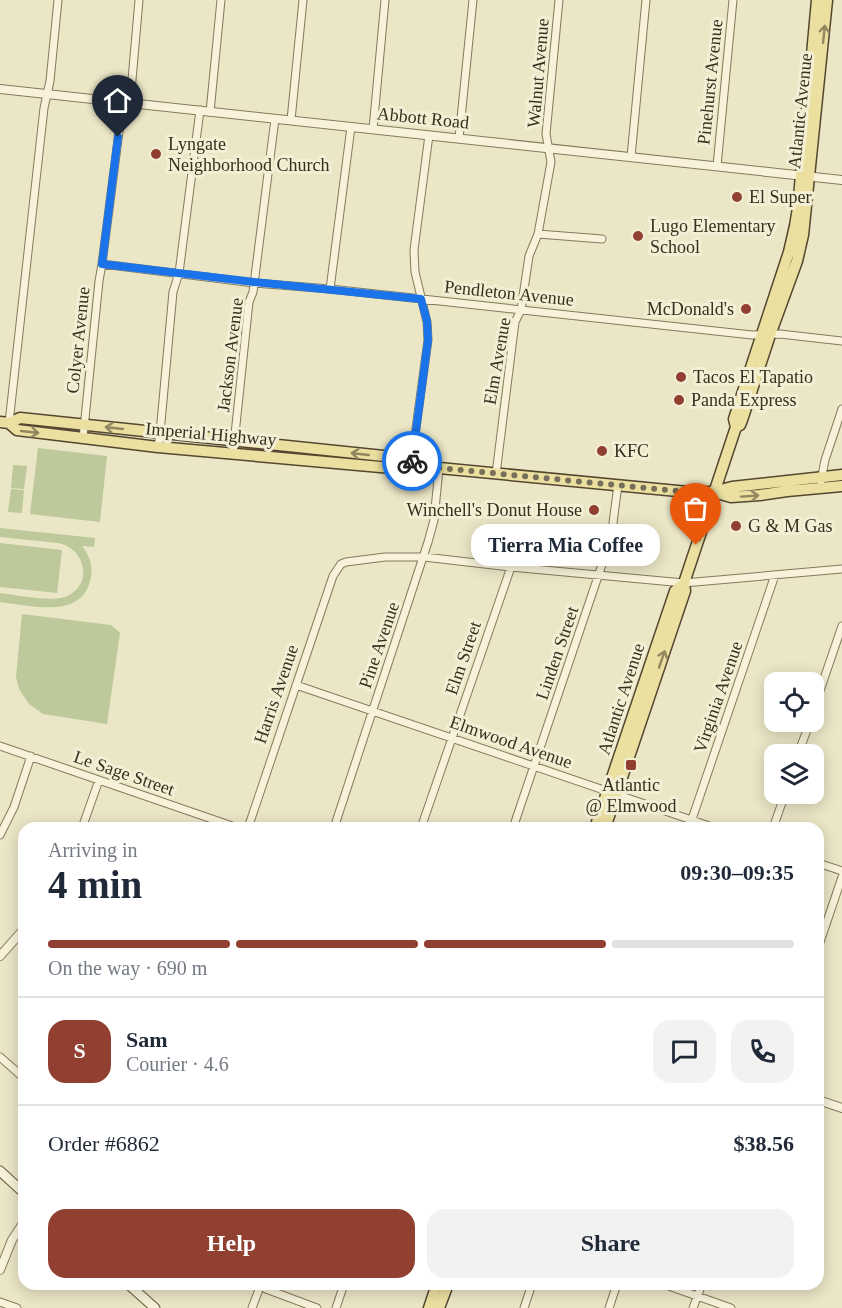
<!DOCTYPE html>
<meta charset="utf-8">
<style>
:root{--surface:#fff;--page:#f2f2f3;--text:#1f2937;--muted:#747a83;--line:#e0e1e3;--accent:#913f31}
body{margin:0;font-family:"Times New Roman",serif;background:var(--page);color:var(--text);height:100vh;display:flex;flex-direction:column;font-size:22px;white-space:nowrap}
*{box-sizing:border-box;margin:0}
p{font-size:20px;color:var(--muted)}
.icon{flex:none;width:33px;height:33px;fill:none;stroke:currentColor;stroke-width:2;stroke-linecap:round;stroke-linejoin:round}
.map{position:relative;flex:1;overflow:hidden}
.side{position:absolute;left:18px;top:822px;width:806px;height:468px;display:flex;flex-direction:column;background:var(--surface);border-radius:18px;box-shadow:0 3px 15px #0003}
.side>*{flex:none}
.fabs{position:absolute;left:764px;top:672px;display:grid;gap:12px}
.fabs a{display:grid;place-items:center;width:60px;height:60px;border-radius:12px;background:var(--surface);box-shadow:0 3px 15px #0003;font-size:30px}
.pin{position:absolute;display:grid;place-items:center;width:51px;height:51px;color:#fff;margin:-62px -26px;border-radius:50% 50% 50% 0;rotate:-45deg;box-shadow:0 0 6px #0007}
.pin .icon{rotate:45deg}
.courier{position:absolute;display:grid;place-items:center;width:60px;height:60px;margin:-30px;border:4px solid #1a73e8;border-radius:50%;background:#fff;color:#222;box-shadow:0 2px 8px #0007}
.bubble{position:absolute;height:42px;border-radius:18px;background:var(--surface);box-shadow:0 3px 15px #0003;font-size:20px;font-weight:600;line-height:42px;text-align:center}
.summary em{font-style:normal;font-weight:600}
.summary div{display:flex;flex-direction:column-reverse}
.summary{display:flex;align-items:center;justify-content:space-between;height:102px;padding:0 30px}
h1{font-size:39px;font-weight:600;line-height:45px}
.bar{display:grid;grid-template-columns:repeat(4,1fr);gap:9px 6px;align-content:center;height:72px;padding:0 30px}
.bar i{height:8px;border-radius:4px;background:var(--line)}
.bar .on{background:var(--accent)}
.bar p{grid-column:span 4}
.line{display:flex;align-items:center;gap:15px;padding:0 30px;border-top:2px solid var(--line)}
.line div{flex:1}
.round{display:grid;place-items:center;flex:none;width:63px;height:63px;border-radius:18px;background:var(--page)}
.button{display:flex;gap:12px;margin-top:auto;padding:12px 30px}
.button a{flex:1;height:69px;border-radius:18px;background:var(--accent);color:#fff;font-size:24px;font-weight:600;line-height:69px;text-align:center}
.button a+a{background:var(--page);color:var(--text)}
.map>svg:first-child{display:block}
</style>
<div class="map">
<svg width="842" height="1308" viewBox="0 0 842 1308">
<rect width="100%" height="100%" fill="#ebe6c6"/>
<path fill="#bdc99b" d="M38 448 107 456 100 522 30 514Z
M13 465 27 466 24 489 11 488Z
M11 489 24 490 22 513 8 512Z
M0 528 95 538 94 547 82 546C90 556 94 568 90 581 80 620 29 605 0 602V593C16 595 51 602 65 597 94 586 86 548 58 543L0 537Z
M0 543 62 550 57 593 0 587Z
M22 614 111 625 120 633 107 724 43 714 29 704 19 689 16 677Z"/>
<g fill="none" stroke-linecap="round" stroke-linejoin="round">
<defs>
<path id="minor" d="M210 112 221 0
M291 120 303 0
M373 129 385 0
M459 138 473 0
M631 157 646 0
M717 166 733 0
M538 234 602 239
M102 264 254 283 330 289 752 335 780 334 842 341
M330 289 351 127
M9 423 44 108 50 81 58 0
M83 438 99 281 102 264 121 116 131 91 139 0
M158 447 160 433 173 292 179 273 200 110
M233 453 249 302 253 292 275 119
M411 465 428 340 427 322 415 272 414 250 429 135
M496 474 515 322 521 310 529 256 538 234 551 162 546 134 559 0
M821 481 825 460 842 409
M296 685 715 828
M813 711 842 626
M0 746 238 828
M798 754 810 722
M82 828 99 780
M248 828 333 576 341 564 346 562 385 557H424L511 567 684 583 842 569
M334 828 428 542 434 520 439 468
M421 828 511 567
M513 828 611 538 618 485
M689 828 775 575
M773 828 785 794
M0 835 14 807 31 756
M818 863 842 871
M818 948 842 877
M0 1057 24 1078
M257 1284 266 1289 317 1308
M663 1284 731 1308
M0 1302 17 1308
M252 1308 261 1284
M336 1308 344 1284
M524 1308 532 1284
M609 1308 617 1284
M693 1308 702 1284"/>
<path id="tertiary" d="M0 89 842 180
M0 956 24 929
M818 1100 842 1108
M0 1270 12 1240 24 1222"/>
<path id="secondary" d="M0 1171 24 1193
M128 1284 155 1308"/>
<path id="primary" d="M0 422 9 423 20 418 403 458 411 465 439 468 688 492H713L731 497 760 495 787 491 842 486
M9 423 17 430 158 447 403 469 411 465
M736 427 740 425 742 420 770 335 797 261 803 235 827 0
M713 492 732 487 842 475
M595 828 675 591 684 583
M605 828 685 591 684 583 736 427 734 419 789 252 795 226 798 208 817 0
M429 1308 437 1284
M439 1308 448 1284"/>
</defs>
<use href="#minor" stroke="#86795d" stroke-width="9"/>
<use href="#tertiary" stroke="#86795d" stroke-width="10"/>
<use href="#secondary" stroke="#685a40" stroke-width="11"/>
<use href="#primary" stroke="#544731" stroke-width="13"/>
<use href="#minor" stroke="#f7f2d9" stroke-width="7"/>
<use href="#tertiary" stroke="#f7f2d9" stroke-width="8"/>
<use href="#secondary" stroke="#f7f2d9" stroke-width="9"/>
<use href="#primary" stroke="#ece0a1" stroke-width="10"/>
</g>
<defs><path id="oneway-shaft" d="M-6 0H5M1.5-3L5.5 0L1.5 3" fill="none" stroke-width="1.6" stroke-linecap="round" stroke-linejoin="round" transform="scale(1.5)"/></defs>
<g stroke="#928860">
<use href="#oneway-shaft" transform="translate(824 34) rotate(-84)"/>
<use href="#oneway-shaft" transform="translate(114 428) rotate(-174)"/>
<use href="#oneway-shaft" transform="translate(30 432) rotate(6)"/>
<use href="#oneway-shaft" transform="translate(360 454) rotate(-174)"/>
<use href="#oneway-shaft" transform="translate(750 496) rotate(-4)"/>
<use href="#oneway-shaft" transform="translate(662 659) rotate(-71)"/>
</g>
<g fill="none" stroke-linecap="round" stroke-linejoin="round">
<path stroke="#766f5a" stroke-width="6" stroke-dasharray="0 10.8" d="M412 461 411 465 440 468 688 492H713L696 545"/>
<path stroke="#1a73e8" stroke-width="8" d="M118 137 102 264 254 282 421 299 427 321 428 340 412 461"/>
</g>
<g fill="#913f31" stroke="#f3efd5" stroke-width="2">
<circle cx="156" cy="154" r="6"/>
<circle cx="737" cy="197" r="6"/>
<circle cx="638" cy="236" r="6"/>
<circle cx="746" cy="309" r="6"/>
<circle cx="681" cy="377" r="6"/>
<circle cx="679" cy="400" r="6"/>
<circle cx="602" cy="451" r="6"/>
<circle cx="594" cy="510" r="6"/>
<circle cx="736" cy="526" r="6"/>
<rect x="625" y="759" width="12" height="12" rx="3"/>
</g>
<g text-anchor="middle" stroke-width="6" stroke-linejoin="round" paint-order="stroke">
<g font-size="18" fill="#372f20" stroke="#f3efd5">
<text transform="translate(538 73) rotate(-85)" y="6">Walnut Avenue</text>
<text transform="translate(710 82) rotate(-84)" y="6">Pinehurst Avenue</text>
<text transform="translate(800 111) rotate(-84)" y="6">Atlantic Avenue</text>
<text transform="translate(423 118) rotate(6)" y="6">Abbott Road</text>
<text transform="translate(509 293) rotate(6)" y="6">Pendleton Avenue</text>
<text transform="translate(78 340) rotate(-84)" y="6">Colyer Avenue</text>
<text transform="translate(230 355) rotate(-83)" y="6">Jackson Avenue</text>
<text transform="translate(497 361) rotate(-80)" y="6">Elm Avenue</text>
<text transform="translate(211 434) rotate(5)" y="6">Imperial Highway</text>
<text transform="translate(379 645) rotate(-71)" y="6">Pine Avenue</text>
<text transform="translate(557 653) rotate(-71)" y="6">Linden Street</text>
<text transform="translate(463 658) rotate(-71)" y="6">Elm Street</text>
<text transform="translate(276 694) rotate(-71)" y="6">Harris Avenue</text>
<text transform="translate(718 697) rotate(-71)" y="6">Virginia Avenue</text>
<text transform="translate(621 699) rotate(-72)" y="6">Atlantic Avenue</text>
<text transform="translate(511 742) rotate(19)" y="6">Elmwood Avenue</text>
<text transform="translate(124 773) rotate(19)" y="6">Le Sage Street</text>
</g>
<g font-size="18" fill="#372f20" stroke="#f3efd5" text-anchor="start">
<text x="168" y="150">Lyngate<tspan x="168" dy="21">Neighborhood Church</tspan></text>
<text x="749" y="203">El Super</text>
<text x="650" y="232">Lugo Elementary<tspan x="650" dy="21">School</tspan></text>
<text x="734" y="315" text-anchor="end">McDonald's</text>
<text x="693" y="383">Tacos El Tapatio</text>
<text x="691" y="406">Panda Express</text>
<text x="614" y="457">KFC</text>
<text x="582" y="516" text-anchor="end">Winchell's Donut House</text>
<text x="748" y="532">G &amp; M Gas</text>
<text x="631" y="791" text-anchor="middle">Atlantic<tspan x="631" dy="21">@ Elmwood</tspan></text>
</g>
</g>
</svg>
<div class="fabs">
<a><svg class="icon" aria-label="locate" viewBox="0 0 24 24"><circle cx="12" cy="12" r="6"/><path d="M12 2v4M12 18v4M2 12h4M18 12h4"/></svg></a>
<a><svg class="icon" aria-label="layers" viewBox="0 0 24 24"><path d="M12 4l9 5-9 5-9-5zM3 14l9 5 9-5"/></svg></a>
</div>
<div class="pin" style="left:696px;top:545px;background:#ea580c"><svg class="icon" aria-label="bag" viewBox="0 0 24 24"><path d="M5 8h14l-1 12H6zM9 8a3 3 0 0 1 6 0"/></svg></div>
<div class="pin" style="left:118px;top:137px;background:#1f2937"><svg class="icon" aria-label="home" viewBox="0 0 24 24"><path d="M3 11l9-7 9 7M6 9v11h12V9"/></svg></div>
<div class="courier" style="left:412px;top:461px"><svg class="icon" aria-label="bike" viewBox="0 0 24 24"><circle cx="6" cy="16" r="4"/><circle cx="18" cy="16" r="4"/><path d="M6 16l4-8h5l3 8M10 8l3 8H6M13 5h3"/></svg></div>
<div class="bubble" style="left:471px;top:524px;width:189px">Tierra Mia Coffee</div>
<section class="side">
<div class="summary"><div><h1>4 min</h1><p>Arriving in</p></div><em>09:30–09:35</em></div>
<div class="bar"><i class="on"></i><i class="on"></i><i class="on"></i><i></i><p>On the way · 690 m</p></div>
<div class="line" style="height:108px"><b class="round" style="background:var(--accent);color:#fff">S</b><div><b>Sam</b><p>Courier · 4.6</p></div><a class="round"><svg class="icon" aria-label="chat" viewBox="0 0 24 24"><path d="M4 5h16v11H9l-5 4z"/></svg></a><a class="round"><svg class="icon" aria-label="phone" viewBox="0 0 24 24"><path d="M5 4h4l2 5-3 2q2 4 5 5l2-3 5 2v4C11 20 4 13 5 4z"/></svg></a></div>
<div class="line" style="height:78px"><div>Order #6862</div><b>$38.56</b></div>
<div class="button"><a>Help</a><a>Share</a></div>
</section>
</div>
